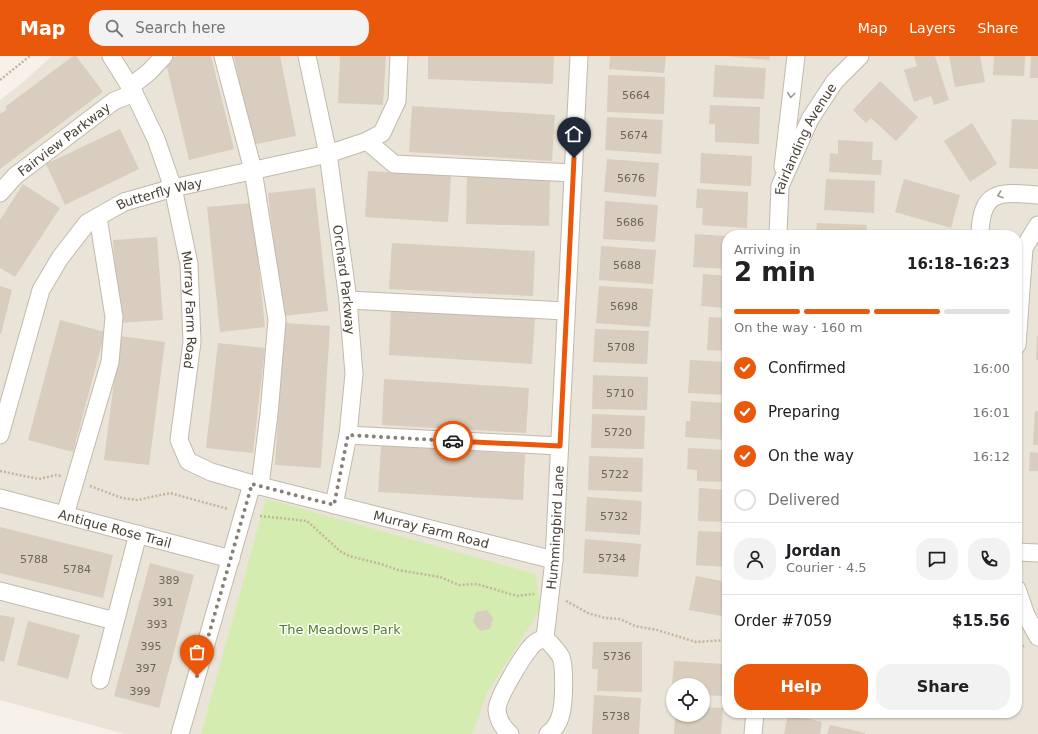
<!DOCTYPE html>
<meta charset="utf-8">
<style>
:root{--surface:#fff;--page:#f2f2f2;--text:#202124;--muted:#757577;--line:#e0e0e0;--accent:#ea580c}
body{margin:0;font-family:"DejaVu Sans",sans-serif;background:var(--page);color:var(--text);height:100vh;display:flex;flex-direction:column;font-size:15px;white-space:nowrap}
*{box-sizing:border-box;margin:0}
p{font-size:13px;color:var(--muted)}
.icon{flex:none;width:22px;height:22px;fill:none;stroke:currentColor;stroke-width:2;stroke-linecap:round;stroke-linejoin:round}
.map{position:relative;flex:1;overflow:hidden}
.panel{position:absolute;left:722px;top:174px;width:300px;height:488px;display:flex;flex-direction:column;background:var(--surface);border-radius:16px;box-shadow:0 1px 3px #0004}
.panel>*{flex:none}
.buttons{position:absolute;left:666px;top:622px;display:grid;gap:8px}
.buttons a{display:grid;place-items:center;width:44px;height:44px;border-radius:50%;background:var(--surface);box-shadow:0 1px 3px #0004;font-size:20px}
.pin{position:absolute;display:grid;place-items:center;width:34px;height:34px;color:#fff;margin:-41px -17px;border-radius:50% 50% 50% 0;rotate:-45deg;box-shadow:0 0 4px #0007}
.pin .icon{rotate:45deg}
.courier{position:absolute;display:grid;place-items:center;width:40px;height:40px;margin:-20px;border:3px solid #ea580c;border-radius:50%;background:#fff;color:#222;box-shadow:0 1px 5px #0007}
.head em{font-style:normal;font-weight:800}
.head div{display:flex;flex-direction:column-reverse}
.head{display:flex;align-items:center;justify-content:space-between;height:68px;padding:0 12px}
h1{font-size:26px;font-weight:800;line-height:30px}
.bar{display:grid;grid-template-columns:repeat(4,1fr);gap:6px 4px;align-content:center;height:48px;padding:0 12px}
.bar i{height:5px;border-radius:3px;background:var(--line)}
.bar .selected{background:var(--accent)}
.bar p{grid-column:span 4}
.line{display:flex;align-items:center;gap:10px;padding:0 12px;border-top:1px solid var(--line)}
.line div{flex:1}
.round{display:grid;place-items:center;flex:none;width:42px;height:42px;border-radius:16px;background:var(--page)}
ol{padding:0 12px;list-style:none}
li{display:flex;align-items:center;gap:12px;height:44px}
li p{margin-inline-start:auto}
li .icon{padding:4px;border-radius:50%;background:var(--accent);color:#fff;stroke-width:4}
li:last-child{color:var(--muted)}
li i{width:22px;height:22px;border:2px solid var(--line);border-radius:50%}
.primary-button{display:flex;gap:8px;margin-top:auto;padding:8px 12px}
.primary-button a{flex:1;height:46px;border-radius:16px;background:var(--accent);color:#fff;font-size:16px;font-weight:800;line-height:46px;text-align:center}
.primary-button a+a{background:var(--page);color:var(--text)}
header{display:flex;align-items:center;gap:24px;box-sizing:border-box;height:56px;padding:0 20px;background:var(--accent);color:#fff}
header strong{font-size:19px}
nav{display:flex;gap:22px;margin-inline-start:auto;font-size:14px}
.search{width:280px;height:36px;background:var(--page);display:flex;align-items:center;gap:10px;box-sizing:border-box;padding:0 14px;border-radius:16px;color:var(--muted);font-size:15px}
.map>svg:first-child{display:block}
</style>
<header>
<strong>Map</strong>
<div class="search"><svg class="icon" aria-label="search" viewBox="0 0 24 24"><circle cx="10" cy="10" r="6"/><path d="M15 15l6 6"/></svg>Search here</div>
<nav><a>Map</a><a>Layers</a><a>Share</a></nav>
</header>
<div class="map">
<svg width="1038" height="678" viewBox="0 0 1038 678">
<rect width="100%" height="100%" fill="#f6f2ea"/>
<path fill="#eae3d7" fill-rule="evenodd" d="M52 0H1038V678H125L0 644V44L22 27ZM727 179H1017V657H727ZM673 629H703V659H673Z"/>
<path fill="#d4ecb0" d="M266 443 536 518 540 554 487 637 472 678H201Z"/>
<path fill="#d8cdbe" d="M73 0H76L103 36 0 113V58L7 53 5 51Z
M178 0H211L234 93 189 104 165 3Z
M234 0H280L296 80 252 89Z
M340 0H386L383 49 338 47Z
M428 0H554L553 28 428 23Z
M610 0H666L664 17 609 13Z
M725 0H770L769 4Z
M914 0H935L949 44 934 49 931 40 914 46 904 14 917 10Z
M949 0H980L985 26 955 31Z
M994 0H1025L1024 20 993 19Z
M1031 0H1038V22H1030Z
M715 9 766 12 764 43 713 41Z
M608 19 665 21 664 58 607 56Z
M880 25 918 61 896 85 871 62 866 67 853 54Z
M710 49 760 51 759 88 715 86V68H709Z
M412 50 555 59 552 105 409 96Z
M607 61 663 64 661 98 605 94Z
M1012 63 1038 64V113L1009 112Z
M972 67 997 108 970 126 944 85Z
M120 73 139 113 65 149 46 108Z
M838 84 873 86 872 104H882L881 119 829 116 830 97 838 98Z
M701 97 752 100 751 130 700 127Z
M607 103 659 107 656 141 604 136Z
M368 115 451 120 448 166 365 161Z
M467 121 550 124 549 170 466 168Z
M826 123 875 125 874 157 824 154Z
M904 123 960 139 951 172 895 156Z
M23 128 60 152 15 221 0 212V164Z
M315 132 328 255 282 260 268 137Z
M697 133 748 136 747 172 702 169 703 152H696Z
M605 145 658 149 655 186 603 183Z
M252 147 265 271 220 276 207 151Z
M817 167 867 169 866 179H816Z
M695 178 727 180V213L693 211Z
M157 181 163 264 119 267 113 184Z
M392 187 535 195 533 240 389 233Z
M601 190 656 194 653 228 599 224Z
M703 218 727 220V252L701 250Z
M0 230 12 234 1 278H0Z
M599 230 653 233 650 271 596 267Z
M391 253 535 261 532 308 389 299Z
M709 261 727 262V295L707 294Z
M60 264 105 276 73 396 28 384Z
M284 267 330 270 321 412 275 409Z
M595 273 649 275 647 308 593 306Z
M120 280 165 286 149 409 104 404Z
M1037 280H1038V304H1036Z
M218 287 265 292 253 397 206 392Z
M690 304 727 306V339L688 337Z
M593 319 648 321 647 354 592 353Z
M384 323 529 332 526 377 382 369Z
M691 345 727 347V384L685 381 686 365H690Z
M1035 355H1038V389H1033Z
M592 358 645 360 644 393 591 392Z
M381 390 525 398 523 444 378 436Z
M688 392 727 394V426L697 425V414L687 413Z
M1030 396 1038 397V415H1029Z
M589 400 643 402 642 436 588 434Z
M699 432 727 434V466L698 465Z
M587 441 642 445 640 479 585 475Z
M0 471 113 499 103 542 0 517Z
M698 475 727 476V511L696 509Z
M585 483 641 488 638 521 583 517Z
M150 507 194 519 159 652 114 640Z
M696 520 727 526V561L689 554Z
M487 554 493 562 490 573 480 575 473 566 476 556Z
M0 559 15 562 4 606 0 605Z
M28 565 80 579 68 623 17 609Z
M593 586H642V636L597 635 598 613H592Z
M674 605 725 608 723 640 703 639V629H672Z
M594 639 641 642 639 678H592Z
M703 651 723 652 721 678H674L675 659H703Z
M788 658 822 666 820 678H784Z
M830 669 865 677V678H827Z"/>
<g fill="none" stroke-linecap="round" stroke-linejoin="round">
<defs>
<g id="minor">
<path id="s1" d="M111 0 134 37 156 83 173 132 189 208 192 286 179 384 188 405 211 416 260 430 554 504"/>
<path d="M223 0 253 114 277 264 269 358 260 430"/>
<path id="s2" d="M307 0 328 98 348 244 354 318 348 379 334 449"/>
<path d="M130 31 149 16 164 0"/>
<path d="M367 85 394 108 573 117"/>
<path d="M783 111 796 0"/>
<path id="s3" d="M0 137 15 120 114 45 134 37"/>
<path id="s4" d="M778 179 780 130 810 63 835 25 860 0"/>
<path d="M980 179C981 133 1000 136 1038 139"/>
<path d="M348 244 566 255"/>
<path d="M1017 289 1024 192 1038 169"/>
<path id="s5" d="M0 379 41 234 60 202 87 167 124 146 173 132 328 98 367 85 382 77 397 45 399 0"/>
<path d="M348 379 559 390"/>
<path id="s6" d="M0 442 231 503"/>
<path d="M65 459 110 306 114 261 98 161"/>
<path d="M1017 496 1038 497"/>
<path d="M1017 533 1026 559 1038 581"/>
<path d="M0 535 115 565"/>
<path id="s7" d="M545 582 554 504 579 0"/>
<path d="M545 582C551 588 557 594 561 601 565 611 564 647 561 658 559 666 555 673 548 678"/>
<path d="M100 624 138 478"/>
<path d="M180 678 252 428"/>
<path d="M510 678C503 672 498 664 497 654 497 642 521 603 530 592 533 587 539 584 545 582"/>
<path d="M753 678 755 657"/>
</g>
</defs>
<use href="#minor" stroke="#c2b9ab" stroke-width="19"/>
<path stroke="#c5b49b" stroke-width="2.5" stroke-dasharray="2 2" stroke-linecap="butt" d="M0 24 30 0
M0 415 39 423 56 419 61 420
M90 430 122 442 137 444 170 437 228 453
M260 460 307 465 340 495 349 500 381 508 398 514 440 521 459 529 477 528 517 540 534 538
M566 545 588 557 605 562 620 563 635 570 657 574 696 586 727 584
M1017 589 1019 592 1024 590"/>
<use href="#minor" stroke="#fff" stroke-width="17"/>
</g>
<defs><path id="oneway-chevron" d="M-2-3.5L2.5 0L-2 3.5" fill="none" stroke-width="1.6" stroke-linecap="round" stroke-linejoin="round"/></defs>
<g stroke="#9b9791">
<use href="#oneway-chevron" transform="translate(791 39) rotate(97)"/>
<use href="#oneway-chevron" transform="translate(1000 139) rotate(161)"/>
</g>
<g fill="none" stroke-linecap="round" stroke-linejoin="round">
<path stroke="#868076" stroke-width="4" stroke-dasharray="0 7.2" d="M197 620 252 428 334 449 348 379 453 385"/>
<path stroke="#ea580c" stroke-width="5" d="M453 385 560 390 574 102"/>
</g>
<g text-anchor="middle" stroke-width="3" stroke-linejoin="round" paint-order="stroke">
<g font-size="11" fill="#6e6559">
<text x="636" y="43">5664</text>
<text x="634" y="83">5674</text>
<text x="631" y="126">5676</text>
<text x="630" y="170">5686</text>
<text x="627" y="213">5688</text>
<text x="624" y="254">5698</text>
<text x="621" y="295">5708</text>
<text x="620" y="341">5710</text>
<text x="618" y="380">5720</text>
<text x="615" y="422">5722</text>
<text x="614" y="464">5732</text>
<text x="612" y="506">5734</text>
<text x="34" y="507">5788</text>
<text x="77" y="517">5784</text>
<text x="169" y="528">389</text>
<text x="163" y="550">391</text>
<text x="157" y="572">393</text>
<text x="151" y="594">395</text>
<text x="617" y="604">5736</text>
<text x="146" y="616">397</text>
<text x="140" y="639">399</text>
<text x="616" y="664">5738</text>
</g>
<g font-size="13" fill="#4a4237" stroke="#fff">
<text dy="5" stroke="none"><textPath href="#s3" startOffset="84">Fairview Parkway</textPath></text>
<text dy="5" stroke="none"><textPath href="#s4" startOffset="102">Fairlanding Avenue</textPath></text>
<text dy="5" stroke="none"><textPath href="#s5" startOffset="311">Butterfly Way</textPath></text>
<text dy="5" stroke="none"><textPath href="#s2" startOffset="227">Orchard Parkway</textPath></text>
<text dy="5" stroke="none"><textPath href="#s1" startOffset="270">Murray Farm Road</textPath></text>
<text dy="5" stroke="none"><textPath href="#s7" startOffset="111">Hummingbird Lane</textPath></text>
<text dy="5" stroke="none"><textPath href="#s6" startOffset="119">Antique Rose Trail</textPath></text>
<text dy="5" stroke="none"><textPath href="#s1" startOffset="677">Murray Farm Road</textPath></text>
</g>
<g font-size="13" fill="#4c8125" stroke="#fff">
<text x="340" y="578">The Meadows Park</text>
</g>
</g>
</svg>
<div class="buttons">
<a><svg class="icon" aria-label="locate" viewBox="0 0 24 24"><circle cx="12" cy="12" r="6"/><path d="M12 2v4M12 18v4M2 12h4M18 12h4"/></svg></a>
</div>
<div class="pin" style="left:197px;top:620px;background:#ea580c"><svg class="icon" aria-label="bag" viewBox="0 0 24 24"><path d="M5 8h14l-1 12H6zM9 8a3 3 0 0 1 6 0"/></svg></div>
<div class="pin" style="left:574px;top:102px;background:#1f2937"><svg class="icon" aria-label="home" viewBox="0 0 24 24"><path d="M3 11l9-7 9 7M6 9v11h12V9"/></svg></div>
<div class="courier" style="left:453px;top:385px"><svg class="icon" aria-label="car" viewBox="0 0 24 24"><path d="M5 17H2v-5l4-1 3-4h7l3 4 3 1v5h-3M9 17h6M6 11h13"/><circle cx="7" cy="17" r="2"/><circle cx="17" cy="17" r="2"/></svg></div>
<section class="panel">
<div class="head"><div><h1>2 min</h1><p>Arriving in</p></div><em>16:18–16:23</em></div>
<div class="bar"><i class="selected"></i><i class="selected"></i><i class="selected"></i><i></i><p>On the way · 160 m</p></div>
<ol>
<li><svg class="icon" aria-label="check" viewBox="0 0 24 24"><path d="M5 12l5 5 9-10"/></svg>Confirmed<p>16:00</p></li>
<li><svg class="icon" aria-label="check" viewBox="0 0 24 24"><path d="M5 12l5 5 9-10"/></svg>Preparing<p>16:01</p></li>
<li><svg class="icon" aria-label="check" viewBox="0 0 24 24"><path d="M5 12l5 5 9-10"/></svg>On the way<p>16:12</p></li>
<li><i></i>Delivered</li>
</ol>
<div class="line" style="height:72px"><a class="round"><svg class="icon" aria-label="person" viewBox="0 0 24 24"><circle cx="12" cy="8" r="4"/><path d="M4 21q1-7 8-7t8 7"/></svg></a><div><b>Jordan</b><p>Courier · 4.5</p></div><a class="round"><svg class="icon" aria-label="chat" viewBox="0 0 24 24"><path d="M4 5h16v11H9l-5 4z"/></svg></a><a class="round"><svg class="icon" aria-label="phone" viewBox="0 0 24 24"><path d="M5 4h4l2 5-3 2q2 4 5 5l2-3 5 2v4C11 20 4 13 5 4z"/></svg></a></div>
<div class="line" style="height:52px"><div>Order #7059</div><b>$15.56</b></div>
<div class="primary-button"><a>Help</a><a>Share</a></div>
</section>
</div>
